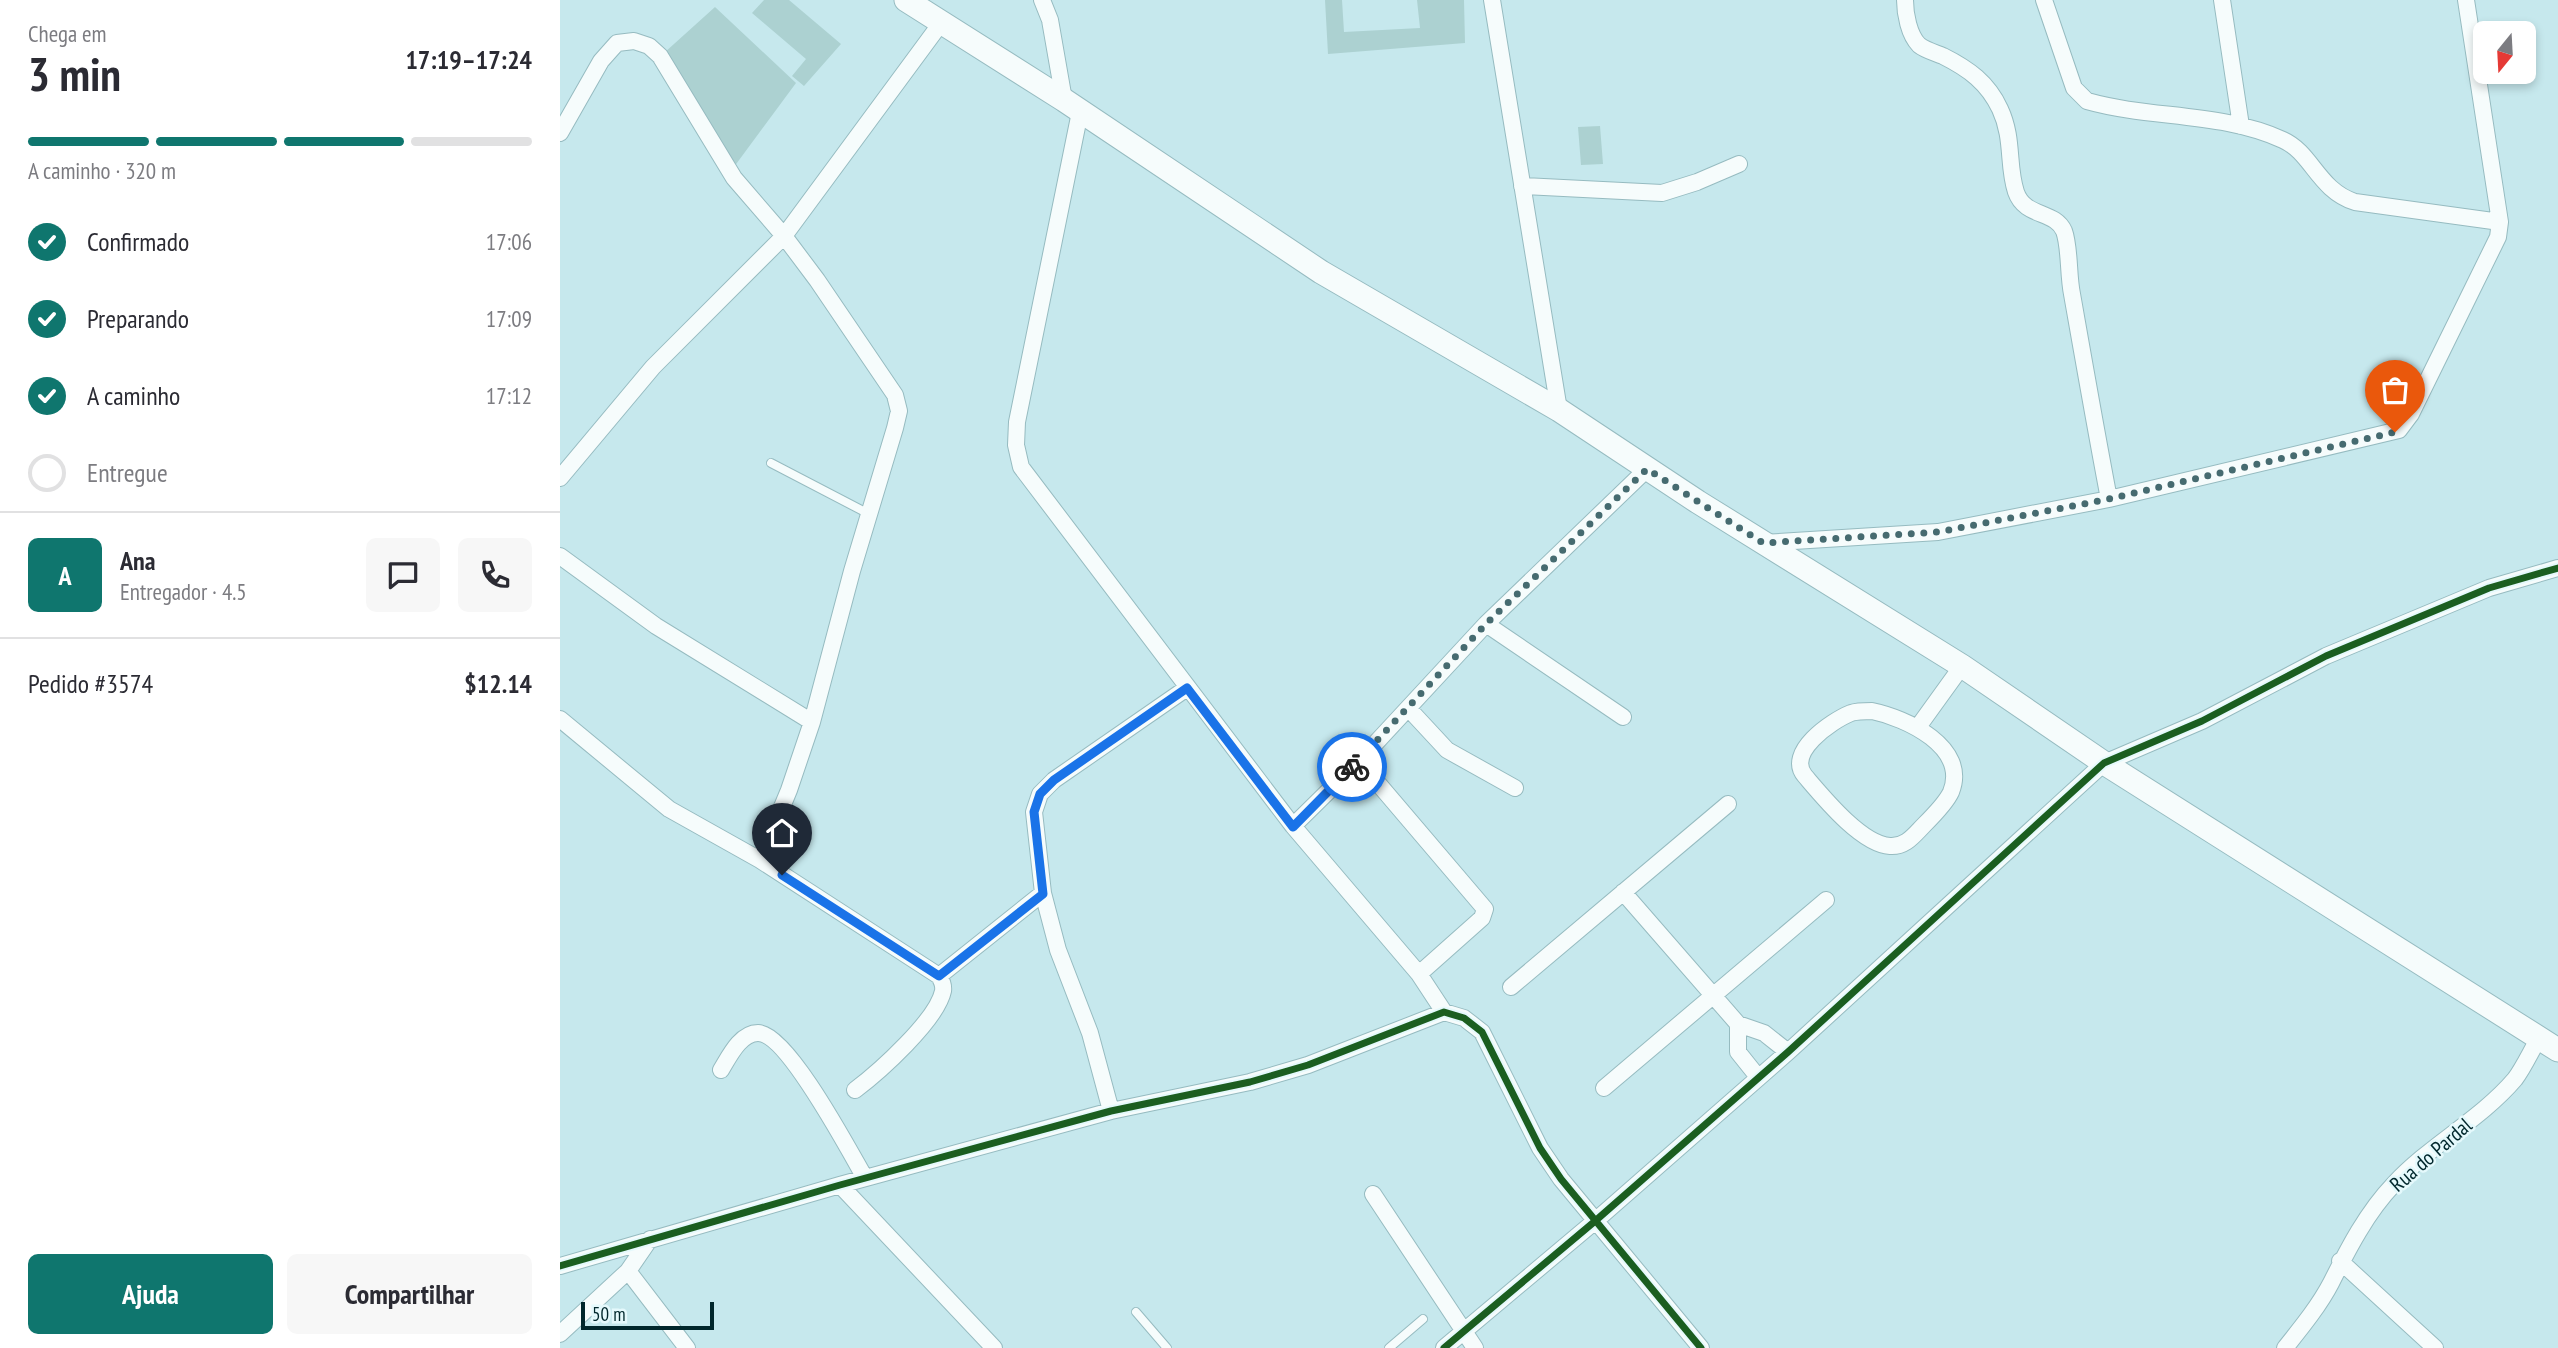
<!DOCTYPE html>
<html lang="pt">
<meta charset="utf-8">
<style>
:root{--surface:#fff;--page:#f7f7f7;--text:#2b2b33;--muted:#7c7c81;--line:#e1e1e2;--accent:#0f766e}
body{margin:0;font-family:"PT Sans Narrow",sans-serif;background:var(--page);color:var(--text);height:100vh;display:flex;flex-direction:column;font-size:26px;white-space:nowrap}
*{box-sizing:border-box;margin:0}
p{font-size:23px;color:var(--muted)}
.icon{flex:none;width:38px;height:38px;fill:none;stroke:currentColor;stroke-width:2;stroke-linecap:round;stroke-linejoin:round}
.map{position:relative;flex:1;overflow:hidden}
.side{display:flex;flex-direction:column;background:var(--surface);width:560px}
.side>*{flex:none}
.needle{width:46px;rotate:198deg}
.tools{position:absolute;left:1913px;top:21px;display:grid;gap:14px}
.tools a{display:grid;place-items:center;width:63px;height:63px;border-radius:10px;background:var(--surface);box-shadow:0 4px 10px #0003;font-size:35px}
.scale{position:absolute;left:21px;bottom:18px;width:133px;box-sizing:border-box;padding-left:7px;border:4px solid #01272c;border-top:0;font-size:19px;line-height:24px;white-space:nowrap;color:#01272c;-webkit-text-stroke:5px #e5f9fc;paint-order:stroke}
.pin{position:absolute;display:grid;place-items:center;width:60px;height:60px;color:#fff;margin:-72px -30px;border-radius:50% 50% 50% 0;rotate:-45deg;box-shadow:0 0 7px #0007}
.pin .icon{rotate:45deg}
.courier{position:absolute;display:grid;place-items:center;width:70px;height:70px;margin:-35px;border:5px solid #1a73e8;border-radius:50%;background:#fff;color:#222;box-shadow:0 2px 9px #0007}
.summary em{font-style:normal;font-weight:800}
.summary div{display:flex;flex-direction:column-reverse}
.summary{display:flex;align-items:center;justify-content:space-between;height:119px;padding:0 28px}
h1{font-size:46px;font-weight:800;line-height:52px}
.bar{display:grid;grid-template-columns:repeat(4,1fr);gap:10px 7px;align-content:center;height:84px;padding:0 28px}
.bar i{height:9px;border-radius:5px;background:var(--line)}
.bar .selected{background:var(--accent)}
.bar p{grid-column:span 4}
.line{display:flex;align-items:center;gap:18px;padding:0 28px;border-top:2px solid var(--line)}
.line div{flex:1}
.round{display:grid;place-items:center;flex:none;width:74px;height:74px;border-radius:10px;background:var(--page)}
ol{padding:0 28px;list-style:none}
li{display:flex;align-items:center;gap:21px;height:77px}
li p{margin-inline-start:auto}
li .icon{padding:7px;border-radius:50%;background:var(--accent);color:#fff;stroke-width:4}
li:last-child{color:var(--muted)}
li i{width:38px;height:38px;border:4px solid var(--line);border-radius:50%}
.action{display:flex;gap:14px;margin-top:auto;padding:14px 28px}
.action a{flex:1;height:80px;border-radius:10px;background:var(--accent);color:#fff;font-size:28px;font-weight:800;line-height:80px;text-align:center}
.action a+a{background:var(--page);color:var(--text)}
main{display:flex;flex:1;min-height:0}
.map>svg:first-child{display:block}
</style>
<main>
<section class="side">
<div class="summary"><div><h1>3 min</h1><p>Chega em</p></div><em>17:19–17:24</em></div>
<div class="bar"><i class="selected"></i><i class="selected"></i><i class="selected"></i><i></i><p>A caminho · 320 m</p></div>
<ol>
<li><svg class="icon" aria-label="check" viewBox="0 0 24 24"><path d="M5 12l5 5 9-10"/></svg>Confirmado<p>17:06</p></li>
<li><svg class="icon" aria-label="check" viewBox="0 0 24 24"><path d="M5 12l5 5 9-10"/></svg>Preparando<p>17:09</p></li>
<li><svg class="icon" aria-label="check" viewBox="0 0 24 24"><path d="M5 12l5 5 9-10"/></svg>A caminho<p>17:12</p></li>
<li><i></i>Entregue</li>
</ol>
<div class="line" style="height:126px"><b class="round" style="background:var(--accent);color:#fff">A</b><div><b>Ana</b><p>Entregador · 4.5</p></div><a class="round"><svg class="icon" aria-label="chat" viewBox="0 0 24 24"><path d="M4 5h16v11H9l-5 4z"/></svg></a><a class="round"><svg class="icon" aria-label="phone" viewBox="0 0 24 24"><path d="M5 4h4l2 5-3 2q2 4 5 5l2-3 5 2v4C11 20 4 13 5 4z"/></svg></a></div>
<div class="line" style="height:91px"><div>Pedido #3574</div><b>$12.14</b></div>
<div class="action"><a>Ajuda</a><a>Compartilhar</a></div>
</section>
<div class="map">
<svg width="1998" height="1348" viewBox="0 0 1998 1348">
<rect width="100%" height="100%" fill="#c6e8ed"/>
<path fill="#acd1d1" d="M204 0H229L281 44 244 86 232 76 246 59 192 13Z
M765 0H782L784 32 860 28 857 0H904L905 43 768 54Z
M155 7 236 83 171 171 104 53Z
M1040 126 1043 164 1021 165 1018 127Z"/>
<g fill="none" stroke-linecap="round" stroke-linejoin="round">
<defs>
<path id="lane" d="M211 463 309 514
M576 1312 607 1348
M829 1348 863 1319"/>
<path id="street" d="M482 0 490 20 504 100
M932 0 999 410
M1345 0C1345 14 1349 35 1359 45 1365 50 1376 53 1383 56 1409 69 1428 83 1440 109 1454 139 1447 165 1456 192 1465 218 1495 210 1504 231 1510 247 1508 275 1512 294 1524 362 1536 431 1549 499
M1484 0 1514 88 1527 101C1591 119 1662 112 1723 140 1752 153 1758 190 1795 202L1940 222
M1662 0 1681 126
M520 112 457 422 456 445 461 467 733 826 859 974 884 1012
M0 133 41 61 57 43 74 41 89 46 100 56 174 178 224 236 257 280 335 395 339 411 335 428 292 571 252 722 229 790 200 860
M962 186 1102 193 1137 182 1179 164
M0 478 93 367 224 236 381 23
M1203 543 1378 532 1549 499 1839 430 1851 414 1938 237 1940 222 1906 0
M0 556 96 626 252 722
M926 624 1063 717
M848 708 887 750 955 788
M1312 711C1346 718 1409 747 1391 792 1386 803 1373 816 1364 825 1354 835 1346 847 1330 846 1301 844 1263 797 1245 776 1225 753 1271 721 1291 713 1297 711 1306 711 1312 711Z
M0 719 109 809 200 860 379 976C382 981 384 985 383 991 377 1020 319 1072 295 1090
M1358 727 1402 666
M799 761 925 909 922 918 859 974
M733 826 799 761 926 624 1087 469
M1063 892 1178 1024 1204 1033 1228 1052
M379 976 483 893
M951 987 1168 804
M1178 1024V1052L1198 1077
M161 1070C169 1057 180 1033 198 1033 227 1033 290 1152 305 1178
M1044 1088 1266 900
M551 1111 530 1033 498 950 483 893 474 812 480 794 494 780 627 688
M280 1185 434 1348
M813 1194 915 1348
M1780 1261 1875 1348
M0 1266 280 1185 551 1111 690 1082 748 1065 884 1012 904 1018 922 1032 980 1148 1001 1179 1141 1348
M68 1271 127 1348
M0 1334 68 1271 90 1239
M884 1348 1034 1222 1228 1052 1544 763 1642 721 1766 656 1929 588 1998 568
M1725 1348C1741 1328 1759 1306 1771 1283 1788 1249 1807 1212 1834 1184 1870 1145 1920 1120 1955 1079 1964 1067 1971 1051 1979 1038"/>
<path id="secondary" d="M346 0 504 100 761 272 999 410 1138 502 1402 666 1544 763 1998 1050"/>
</defs>
<use href="#lane" stroke="#96bbc0" stroke-width="10"/>
<use href="#street" stroke="#96bbc0" stroke-width="18"/>
<use href="#secondary" stroke="#96bbc0" stroke-width="25"/>
<use href="#lane" stroke="#f6fcfc" stroke-width="8"/>
<use href="#street" stroke="#f6fcfc" stroke-width="16"/>
<use href="#secondary" stroke="#f6fcfc" stroke-width="23"/>
<defs>
<path id="cycleway" d="M0 1266 280 1185 551 1111 690 1082 748 1065 884 1012 904 1018 922 1032 980 1148 1001 1179 1141 1348
M884 1348 1034 1222 1228 1052 1544 763 1642 721 1766 656 1929 588 1998 568"/>
</defs>
<use href="#cycleway" stroke="#e5f9fc" stroke-width="11"/>
<use href="#cycleway" stroke="#1b5e20" stroke-width="7"/>
</g>
<g fill="none" stroke-linecap="round" stroke-linejoin="round">
<path stroke="#466b70" stroke-width="7" stroke-dasharray="0 12.6" d="M792 767 926 624 1087 469 1203 543 1378 532 1549 499 1835 432"/>
<path stroke="#1a73e8" stroke-width="9" d="M222 875 379 976 483 894 474 812 480 794 494 780 627 688 733 827 792 767"/>
</g>
<g text-anchor="middle" stroke-width="5" stroke-linejoin="round" paint-order="stroke">
<g font-size="21" fill="#01272c" stroke="#e5f9fc">
<text transform="translate(1871 1155) rotate(-41)" y="7">Rua do Pardal</text>
</g>
</g>
</svg>
<div class="tools">
<a><svg class="needle" viewBox="-14 -14 28 28"><path d="M0-13l5 13h-10z" fill="#e53935"/><path d="M0 13l5-13h-10z" fill="#7c7c81"/></svg></a>
</div>
<div class="scale">50 m</div>
<div class="pin" style="left:1835px;top:432px;background:#ea580c"><svg class="icon" aria-label="bag" viewBox="0 0 24 24"><path d="M5 8h14l-1 12H6zM9 8a3 3 0 0 1 6 0"/></svg></div>
<div class="pin" style="left:222px;top:875px;background:#1f2937"><svg class="icon" aria-label="home" viewBox="0 0 24 24"><path d="M3 11l9-7 9 7M6 9v11h12V9"/></svg></div>
<div class="courier" style="left:792px;top:767px"><svg class="icon" aria-label="bike" viewBox="0 0 24 24"><circle cx="6" cy="16" r="4"/><circle cx="18" cy="16" r="4"/><path d="M6 16l4-8h5l3 8M10 8l3 8H6M13 5h3"/></svg></div>
</div>
</main>
